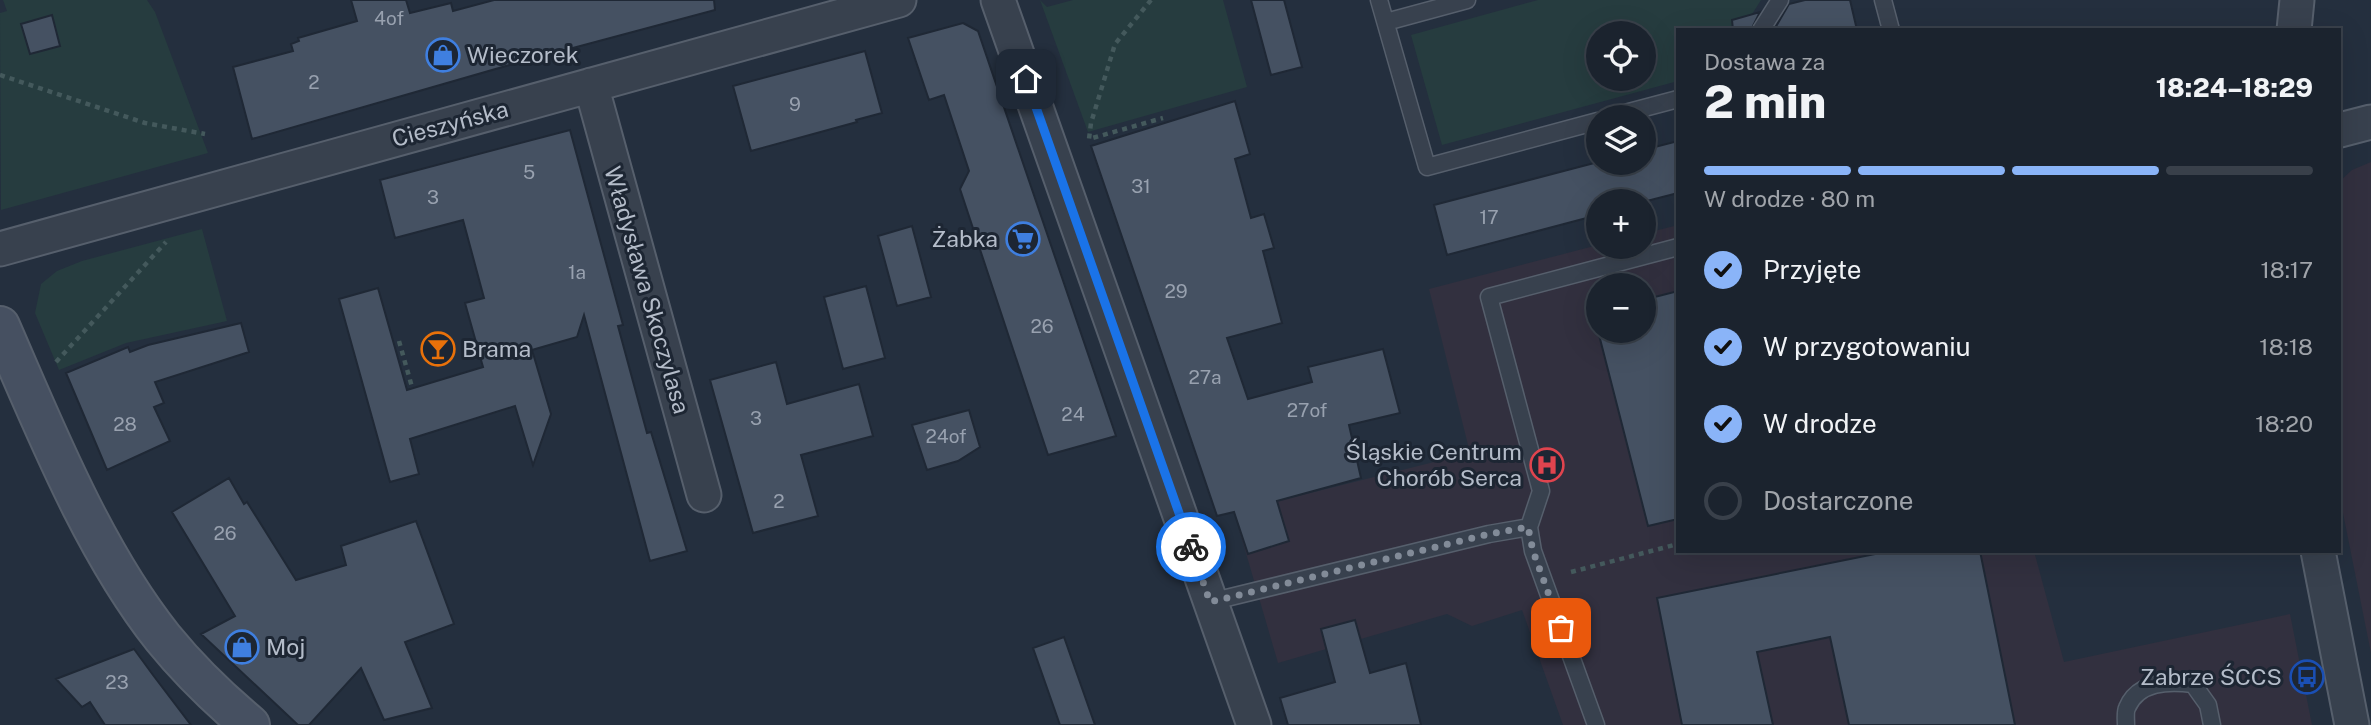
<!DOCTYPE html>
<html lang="pl">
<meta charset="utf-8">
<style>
:root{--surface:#1b232e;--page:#282f3a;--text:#f1f3f6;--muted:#a0a4aa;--line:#39404a;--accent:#8ab4f8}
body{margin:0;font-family:"Public Sans",sans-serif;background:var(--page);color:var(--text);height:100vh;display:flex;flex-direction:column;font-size:26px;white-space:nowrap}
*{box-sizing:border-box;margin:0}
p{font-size:23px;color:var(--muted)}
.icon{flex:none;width:38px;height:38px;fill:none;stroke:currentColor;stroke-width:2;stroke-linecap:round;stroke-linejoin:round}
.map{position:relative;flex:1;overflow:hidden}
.panel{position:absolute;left:1676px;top:28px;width:665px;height:525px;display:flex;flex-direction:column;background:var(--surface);border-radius:0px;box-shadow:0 7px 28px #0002,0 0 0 2px var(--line)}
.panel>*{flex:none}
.controls{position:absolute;left:1586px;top:21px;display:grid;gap:14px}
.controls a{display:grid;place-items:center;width:70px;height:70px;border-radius:50%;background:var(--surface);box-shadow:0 7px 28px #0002,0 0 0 2px var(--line);font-size:35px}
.pin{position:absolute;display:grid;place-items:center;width:60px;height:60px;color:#fff;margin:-30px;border-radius:14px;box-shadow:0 4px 10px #0006}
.courier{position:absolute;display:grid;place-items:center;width:70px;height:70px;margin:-35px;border:5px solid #1a73e8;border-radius:50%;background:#fff;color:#222;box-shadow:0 2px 9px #0007}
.overview em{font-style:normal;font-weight:800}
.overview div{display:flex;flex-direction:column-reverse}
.overview{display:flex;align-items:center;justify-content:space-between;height:119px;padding:0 28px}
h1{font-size:46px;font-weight:800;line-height:52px}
.bar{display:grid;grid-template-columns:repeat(4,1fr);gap:10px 7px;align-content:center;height:84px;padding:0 28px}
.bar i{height:9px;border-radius:5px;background:var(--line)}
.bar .active{background:var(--accent)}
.bar p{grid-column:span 4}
ol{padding:0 28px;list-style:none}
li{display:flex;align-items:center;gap:21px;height:77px}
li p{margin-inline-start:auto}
li .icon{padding:7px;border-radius:50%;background:var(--accent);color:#111;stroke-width:4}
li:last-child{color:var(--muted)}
li i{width:38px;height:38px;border:4px solid var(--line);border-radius:50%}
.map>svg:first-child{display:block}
</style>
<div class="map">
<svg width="2371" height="725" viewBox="0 0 2371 725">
<rect width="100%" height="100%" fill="#242f3e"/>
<path fill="#32303f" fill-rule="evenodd" d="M2371 162V653L2340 498V181L2352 170Z
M1678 225V551H2034L2064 662 2290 614 2312 725H1563L1522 610 1472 626 1447 614 1278 663 1234 512 1470 453 1429 289 1598 245 1643 247V234ZM1598 285H1643V331H1598Z"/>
<path fill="#263c3f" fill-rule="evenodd" d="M3 0H147L155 12 208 153 1 210 0 13 7 11Z
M1040 0 1047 7 1073 0H1223L1247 87 1088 132Z
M1538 0H1761L1742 30H1678V81L1442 145 1411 35ZM1598 33H1643V79H1598Z
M202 229 227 321 126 343 59 370 35 313 41 284 57 271 82 261Z"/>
<path fill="#455162" stroke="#1f2835" stroke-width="2" d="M351 0H406L410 13 451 3 453 11 494 0H714L715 10 513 64 252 139 233 67 293 51 291 44 299 41 298 38 357 21Z
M1251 0H1284L1302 67 1271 75Z
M1805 0H1850L1857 30H1774L1789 4Z
M1760 12 1751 30H1733L1732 20Z
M52 15 60 46 30 54 21 24Z
M963 23 978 31 1116 436 1048 455 960 189 969 171 944 95 929 100 908 38Z
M865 51 882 113 856 120 857 122 751 151 733 86Z
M1235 101 1250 154 1235 159 1251 218 1264 214 1274 248 1263 251 1282 323 1227 338 1248 399 1312 382 1308 367 1383 349 1400 413 1349 425 1361 478 1277 501 1289 541 1248 554 1234 512 1217 516 1091 146Z
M570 130 623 325 618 326 647 433 651 432 687 551 650 561 584 315 577 337 532 350 551 414 533 465 515 406 410 439 419 474 390 482 339 299 378 288 407 390 483 367 465 303 484 298 463 220 395 238 380 180Z
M1678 141V193L1643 202 1598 201V215L1447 255 1434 205 1598 162 1643 163V150Z
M912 226 931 297 897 306 878 236Z
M866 286 885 358 843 369 824 297Z
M1678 291V519L1648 526 1598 331H1643V300Z
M241 323 249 352 155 382 164 403 154 407 170 441 107 470 66 373 128 347 130 352 148 345Z
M776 362 787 404 859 384 873 436 801 455 818 516 753 533 710 380Z
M969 410 980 447 958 461 927 470 912 425Z
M229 478 244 504 247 502 296 580 346 565 341 546 416 521 454 624 405 642 432 708 384 720 361 668 309 725H298L201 634 235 616 172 512Z
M1890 551H1980L2015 725H1849L1830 637 1757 652 1773 725H1682L1657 598Z
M1355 620 1370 673 1406 663 1421 725H1288L1280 698 1335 682 1321 629Z
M1064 637 1095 725H1060L1033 648Z
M134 649 153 675 191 725H105L90 702 82 707 56 679Z"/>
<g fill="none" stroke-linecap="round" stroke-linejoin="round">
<defs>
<path id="lane" d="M1379 0 1427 167 1598 121
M1883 0 1891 30
M1386 22 1467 0
M1761 30 1780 0
M1610 117 1678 99
M1210 602 1489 534 1529 527
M1596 725 1533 551 1529 527 1541 491 1489 297 1678 247
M2126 725C2126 720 2125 712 2127 708 2138 681 2169 681 2193 684L2208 705 2212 725"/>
<path id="street" d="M998 0 1254 725
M2294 30 2297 0
M591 85 704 495
M2340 130 2371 122
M0 249 899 0
M2318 551 2352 725"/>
<path id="secondary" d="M0 326C45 429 93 550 163 638 189 670 219 699 250 725"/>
</defs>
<use href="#lane" stroke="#565f6c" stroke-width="19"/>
<use href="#street" stroke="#565f6c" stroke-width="37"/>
<use href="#secondary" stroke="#565f6c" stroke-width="42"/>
<path stroke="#44595c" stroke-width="4.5" stroke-dasharray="5 5" stroke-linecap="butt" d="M1151 0 1115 44 1091 123 1089 139 1163 118
M0 75 145 123 205 134
M399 341 412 387
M56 362 166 242
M1571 572 1678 544"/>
<use href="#lane" stroke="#38414e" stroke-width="16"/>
<use href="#street" stroke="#38414e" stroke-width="33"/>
<use href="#secondary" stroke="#465061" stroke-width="38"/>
</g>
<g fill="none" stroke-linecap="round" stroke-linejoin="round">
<path stroke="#828b98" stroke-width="7" stroke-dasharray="0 12.6" d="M1191 547 1210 602 1489 534 1528 527 1533 551 1561 628"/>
<path stroke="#1a73e8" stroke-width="9" d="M1026 79 1191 547"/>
</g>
<defs>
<symbol id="shop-ring" viewBox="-11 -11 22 22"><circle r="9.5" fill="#1d2633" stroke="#3f7fe0" stroke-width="1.5"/><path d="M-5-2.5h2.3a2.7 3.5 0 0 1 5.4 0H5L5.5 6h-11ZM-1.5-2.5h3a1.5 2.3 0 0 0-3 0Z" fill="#3f7fe0"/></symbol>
<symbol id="supermarket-ring" viewBox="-11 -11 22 22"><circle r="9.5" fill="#1d2633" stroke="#3f7fe0" stroke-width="1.5"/><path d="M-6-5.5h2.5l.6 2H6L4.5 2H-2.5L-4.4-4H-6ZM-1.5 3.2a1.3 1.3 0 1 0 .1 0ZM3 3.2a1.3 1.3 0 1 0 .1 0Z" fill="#3f7fe0"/></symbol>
<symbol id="bar-ring" viewBox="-11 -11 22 22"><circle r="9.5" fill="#1d2633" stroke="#e8710a" stroke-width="1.5"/><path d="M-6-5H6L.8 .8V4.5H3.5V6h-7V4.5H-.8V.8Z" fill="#e8710a"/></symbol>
<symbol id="hospital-ring" viewBox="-11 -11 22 22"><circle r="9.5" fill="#1d2633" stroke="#e0444e" stroke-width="1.5"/><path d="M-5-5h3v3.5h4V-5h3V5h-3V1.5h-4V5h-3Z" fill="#e0444e"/></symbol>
<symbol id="bus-ring" viewBox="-11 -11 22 22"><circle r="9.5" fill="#1d2633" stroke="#1a4fb4" stroke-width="1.5"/><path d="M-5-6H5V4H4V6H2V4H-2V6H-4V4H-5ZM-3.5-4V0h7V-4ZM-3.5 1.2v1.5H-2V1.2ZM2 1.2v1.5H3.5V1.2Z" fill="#1a4fb4"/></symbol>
</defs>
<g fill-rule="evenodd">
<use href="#shop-ring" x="424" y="36" width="38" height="38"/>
<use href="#supermarket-ring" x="1004" y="220" width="38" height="38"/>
<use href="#bar-ring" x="419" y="330" width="38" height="38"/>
<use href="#hospital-ring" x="1528" y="446" width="38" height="38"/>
<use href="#shop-ring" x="223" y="628" width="38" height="38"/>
<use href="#bus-ring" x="2288" y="658" width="38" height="38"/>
</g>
<g text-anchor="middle" stroke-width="6" stroke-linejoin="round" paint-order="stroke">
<g font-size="19" fill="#98a1af">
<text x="389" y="25">4of</text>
<text x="314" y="89">2</text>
<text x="795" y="111">9</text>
<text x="529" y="179">5</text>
<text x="1141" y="193">31</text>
<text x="433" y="204">3</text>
<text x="1489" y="224">17</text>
<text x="577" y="279">1a</text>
<text x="1176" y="298">29</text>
<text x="1042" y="333">26</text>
<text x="1205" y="384">27a</text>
<text x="1307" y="417">27of</text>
<text x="1073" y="421">24</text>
<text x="756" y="425">3</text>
<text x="125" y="431">28</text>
<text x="946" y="443">24of</text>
<text x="779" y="508">2</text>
<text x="225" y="540">26</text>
<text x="117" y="689">23</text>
</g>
<g font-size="23" fill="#b4bcc9" stroke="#1d2633" text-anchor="start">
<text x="467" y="63">Wieczorek</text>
<text x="998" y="247" text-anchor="end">Żabka</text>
<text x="462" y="357">Brama</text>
<text x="1522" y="460" text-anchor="end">Śląskie Centrum<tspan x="1522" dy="26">Chorób Serca</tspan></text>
<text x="266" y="655">Moj</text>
<text x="2282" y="685" text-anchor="end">Zabrze ŚCCS</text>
</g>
<g font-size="23" fill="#b4bcc9" stroke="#1d2633">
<text transform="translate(450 124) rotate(-15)" y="8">Cieszyńska</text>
<text transform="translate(647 290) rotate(74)" y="8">Władysława Skoczylasa</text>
</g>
</g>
</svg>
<div class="controls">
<a><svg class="icon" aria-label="locate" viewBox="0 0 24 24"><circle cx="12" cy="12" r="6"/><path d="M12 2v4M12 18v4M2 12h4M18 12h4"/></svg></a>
<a><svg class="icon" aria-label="layers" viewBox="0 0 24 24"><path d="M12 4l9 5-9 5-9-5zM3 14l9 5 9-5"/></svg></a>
<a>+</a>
<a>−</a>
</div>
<div class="pin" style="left:1561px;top:628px;background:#ea580c"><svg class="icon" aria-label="bag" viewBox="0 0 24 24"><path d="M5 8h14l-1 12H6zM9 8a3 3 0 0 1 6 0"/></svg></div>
<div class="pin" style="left:1026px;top:79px;background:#1f2937"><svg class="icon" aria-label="home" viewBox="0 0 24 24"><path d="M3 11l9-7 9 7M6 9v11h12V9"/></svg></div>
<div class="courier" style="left:1191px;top:547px"><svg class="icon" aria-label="bike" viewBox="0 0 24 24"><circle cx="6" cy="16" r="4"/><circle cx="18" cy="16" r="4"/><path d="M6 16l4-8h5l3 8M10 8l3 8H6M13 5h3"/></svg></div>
<section class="panel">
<div class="overview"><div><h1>2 min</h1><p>Dostawa za</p></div><em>18:24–18:29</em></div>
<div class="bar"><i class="active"></i><i class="active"></i><i class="active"></i><i></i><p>W drodze · 80 m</p></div>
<ol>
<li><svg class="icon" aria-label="check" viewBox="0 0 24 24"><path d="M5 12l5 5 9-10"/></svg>Przyjęte<p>18:17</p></li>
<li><svg class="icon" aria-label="check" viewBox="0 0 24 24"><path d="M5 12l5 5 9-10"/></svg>W przygotowaniu<p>18:18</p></li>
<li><svg class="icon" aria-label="check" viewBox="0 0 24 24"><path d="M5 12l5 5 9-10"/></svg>W drodze<p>18:20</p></li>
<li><i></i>Dostarczone</li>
</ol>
</section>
</div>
